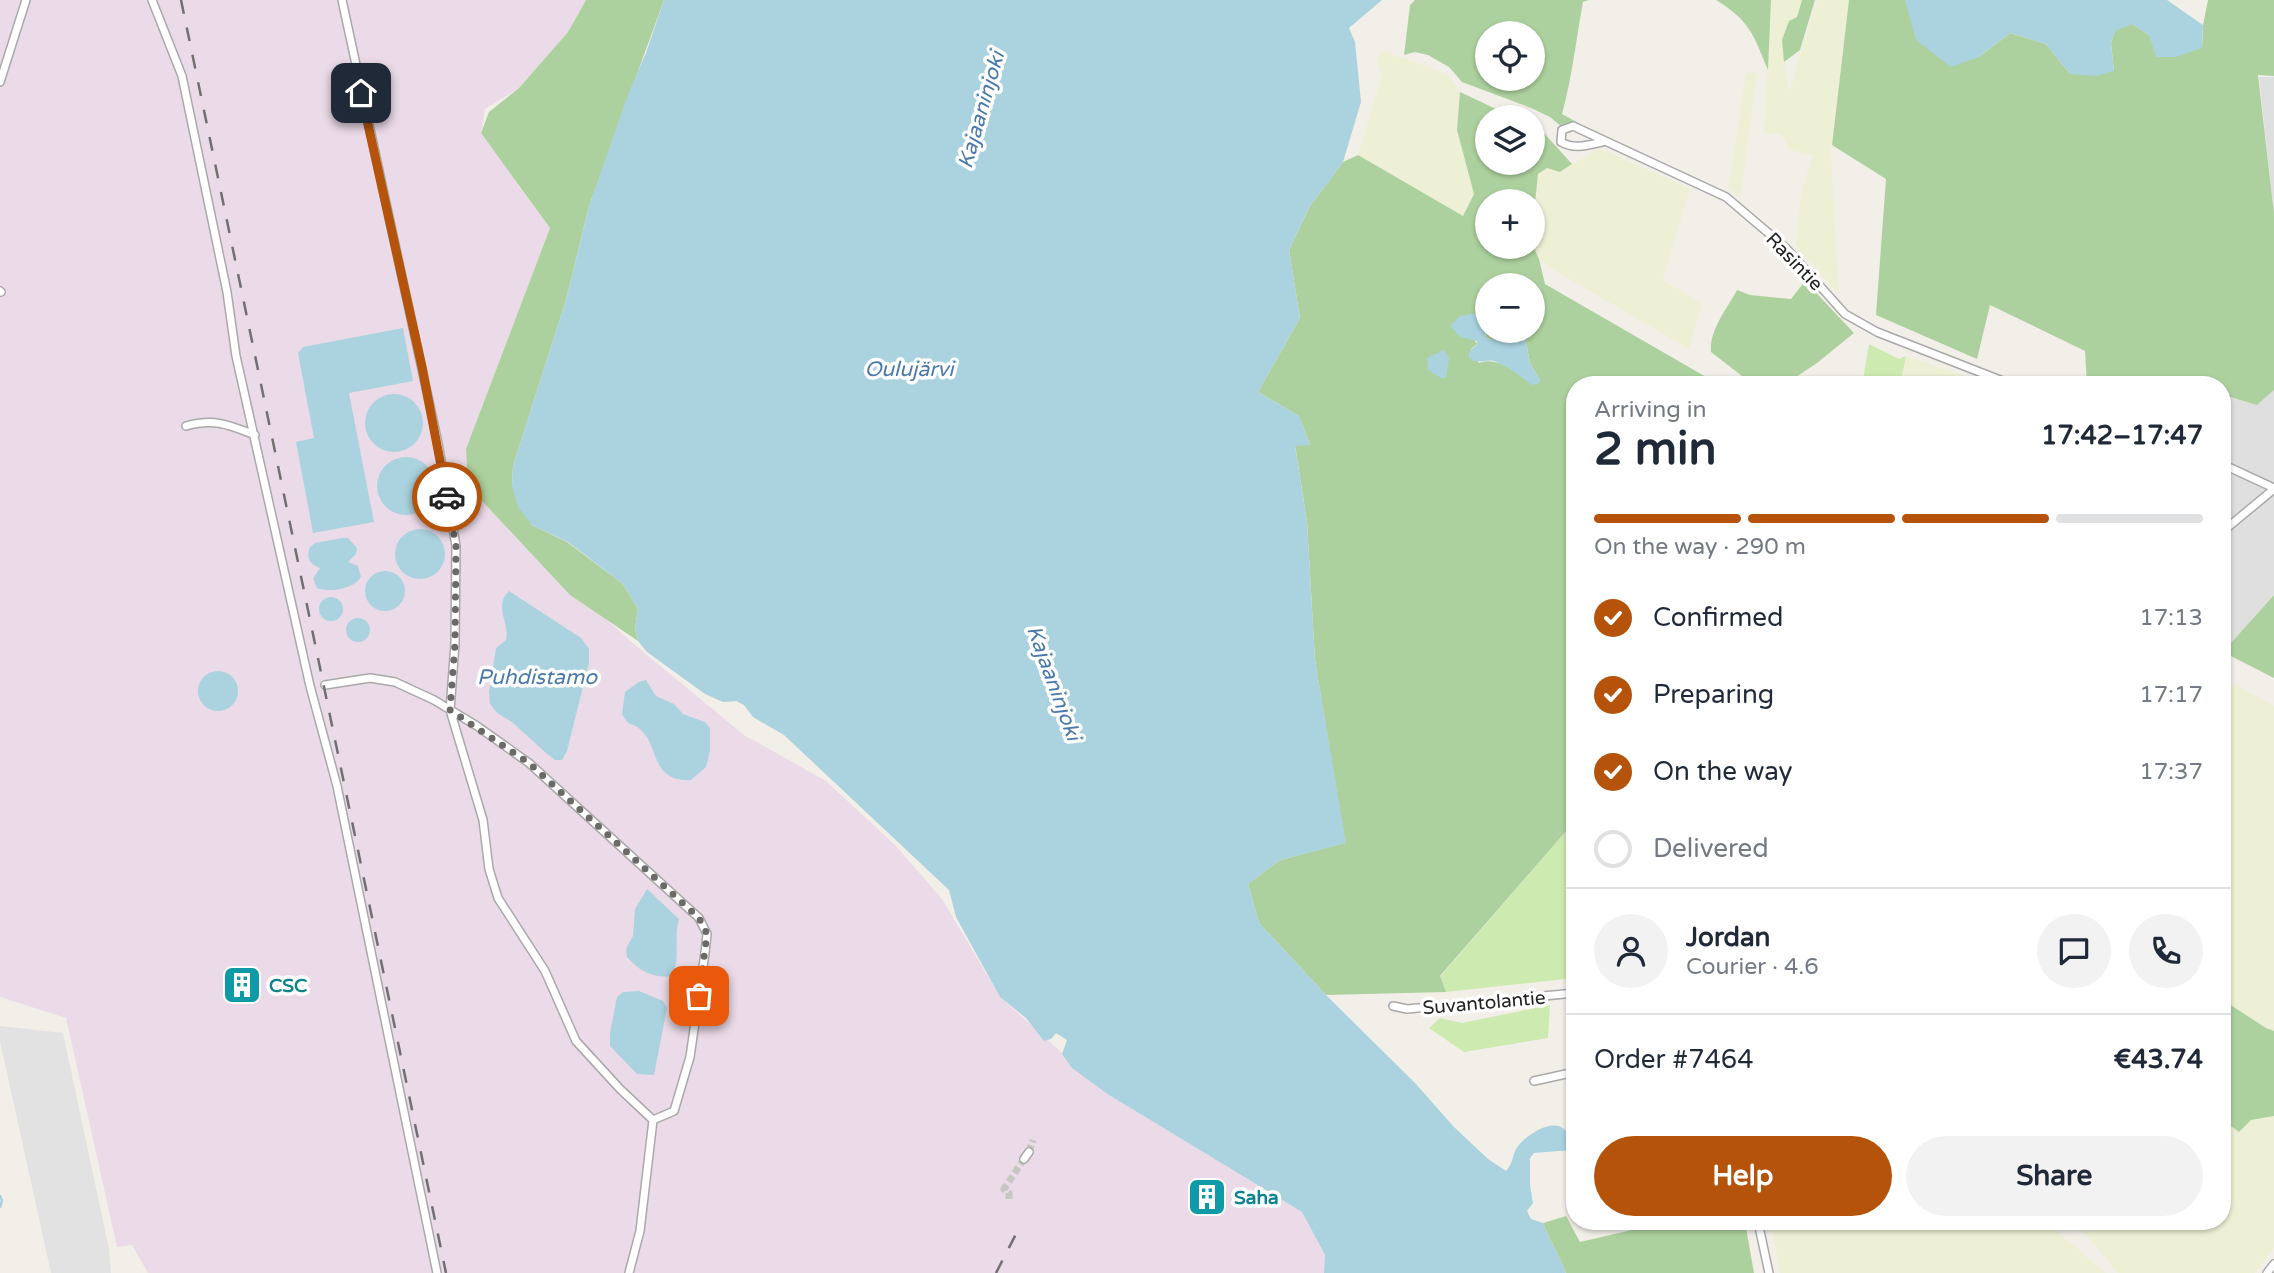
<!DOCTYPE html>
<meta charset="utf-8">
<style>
:root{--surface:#fff;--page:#f2f2f3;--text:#1f2937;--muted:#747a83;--line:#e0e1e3;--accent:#b45309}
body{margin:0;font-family:"Varela Round",sans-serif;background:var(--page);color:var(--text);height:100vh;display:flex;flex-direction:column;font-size:26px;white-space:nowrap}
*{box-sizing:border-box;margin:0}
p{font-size:23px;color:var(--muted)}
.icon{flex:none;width:38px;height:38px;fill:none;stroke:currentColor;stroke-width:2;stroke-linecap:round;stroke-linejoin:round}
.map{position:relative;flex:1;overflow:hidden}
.drawer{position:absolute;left:1566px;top:376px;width:665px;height:854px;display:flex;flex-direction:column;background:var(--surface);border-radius:28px;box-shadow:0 2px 5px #0004}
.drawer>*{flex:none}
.tools{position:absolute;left:1475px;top:21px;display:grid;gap:14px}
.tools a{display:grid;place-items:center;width:70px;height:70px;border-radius:50%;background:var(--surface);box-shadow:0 2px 5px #0004;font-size:35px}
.pin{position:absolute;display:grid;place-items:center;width:60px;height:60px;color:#fff;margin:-30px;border-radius:14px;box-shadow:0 4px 10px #0006}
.courier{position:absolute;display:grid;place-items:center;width:70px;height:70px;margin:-35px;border:5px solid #b45309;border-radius:50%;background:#fff;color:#222;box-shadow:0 2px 9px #0007}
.headline em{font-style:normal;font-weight:700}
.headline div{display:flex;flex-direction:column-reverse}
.headline{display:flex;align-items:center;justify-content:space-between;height:119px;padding:0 28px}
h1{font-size:46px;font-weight:700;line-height:52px}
.bar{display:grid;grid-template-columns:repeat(4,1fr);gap:10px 7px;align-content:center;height:84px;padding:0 28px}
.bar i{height:9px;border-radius:5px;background:var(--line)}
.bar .on{background:var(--accent)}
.bar p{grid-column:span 4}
.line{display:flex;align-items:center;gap:18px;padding:0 28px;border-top:2px solid var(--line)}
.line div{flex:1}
.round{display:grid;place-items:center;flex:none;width:74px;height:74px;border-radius:37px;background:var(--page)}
ol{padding:0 28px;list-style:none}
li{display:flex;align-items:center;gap:21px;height:77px}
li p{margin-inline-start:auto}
li .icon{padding:7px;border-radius:50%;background:var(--accent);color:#fff;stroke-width:4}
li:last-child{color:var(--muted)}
li i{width:38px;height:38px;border:4px solid var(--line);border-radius:50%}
.action{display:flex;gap:14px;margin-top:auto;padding:14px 28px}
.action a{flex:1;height:80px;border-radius:42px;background:var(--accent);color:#fff;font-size:28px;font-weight:700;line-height:80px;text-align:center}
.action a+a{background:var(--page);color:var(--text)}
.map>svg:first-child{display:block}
</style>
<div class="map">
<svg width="2274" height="1273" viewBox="0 0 2274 1273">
<rect width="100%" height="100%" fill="#f2efe9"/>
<path fill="#e0dfdf" d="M2259 77H2274V214Z
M2274 390V595L2223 653 2222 395 2257 405Z"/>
<path fill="#ebdbe8" d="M0 0H586L568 32 519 88 485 109 481 133 550 228 466 449 469 486 516 538 629 640 744 735 826 781 896 846 942 899 1000 997 1109 1095 1302 1212 1325 1255 1324 1273H148L132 1245 117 1247 66 1018 0 997Z"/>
<path fill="#eef0d5" d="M1771 0H1802L1797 17 1782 40 1789 93 1817 0H1849L1831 152 1839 295 1796 246 1801 192 1813 155 1790 150 1781 133 1764 134Z
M1383 51 1448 74 1460 92 1457 130 1474 194 1463 217 1358 155 1382 75 1376 61Z
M1746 73H1757L1741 196 1728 189Z
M1599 148 1690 189 1663 280 1702 304 1689 349 1549 267 1539 259 1533 245 1538 174 1547 167 1560 172Z
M1906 356 1993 385H1894Z
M2222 677 2274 706V1031L2266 1028 2223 1000Z
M2274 1116V1248L2255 1273H2118L2084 1232 2071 1222H2222L2223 1120 2239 1132 2251 1120Z
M1771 1222H2046L2106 1273H1780Z"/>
<path fill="#cdebb0" d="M1869 344 1899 359 1906 356 1900 385H1862Z
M1575 821V978L1446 992 1440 977Z
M1550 1005 1548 1038 1464 1052 1429 1028 1440 1018 1462 1023Z"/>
<path fill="#add19e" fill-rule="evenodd" d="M586 0H664L589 206 566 300 513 466 512 485 532 525 567 542 623 584 638 609 635 628 638 641 570 595 468 486 466 449 550 228 481 133 489 112 519 88 568 32Z
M1415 0H1589L1583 2C1576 40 1572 78 1562 114L1582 125 1574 123 1562 127 1550 117 1531 108 1462 82 1449 67 1428 55 1415 52 1404 55 1410 5ZM1488 33H1533V79H1488Z
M1716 0H1771L1768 70C1753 34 1750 21 1716 0Z
M1802 0H1815L1800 50 1784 62 1782 40 1789 21 1797 17Z
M1849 0H1905L1979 57 2010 33 2046 44 2070 74 2114 71 2111 43 2115 30 2132 24 2149 35 2202 48 2203 25 2208 0H2274V76L2258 75 2274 214V390L2257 405 2223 395 2222 385H2188L2175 381 2171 385H2087L2085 351 1990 305 1977 359 1876 315 1886 179 1832 145Z
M1460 92 1513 117H1488V163H1533V127L1543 132 1572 164 1560 172 1547 168 1538 174 1533 223V201H1488V247L1533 245 1539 259 1545 284 1720 385H1575V821L1440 976 1446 992 1326 995 1259 923 1248 884 1280 860 1345 843 1315 660 1307 522 1295 445H1310L1299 416 1258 392 1300 318 1289 250 1310 206 1343 162 1358 155 1463 216 1474 194 1457 130ZM1488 285H1533V331H1488ZM1485 328C1484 347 1500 337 1511 332L1526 342 1530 363 1540 380 1536 384C1528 383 1528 380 1522 375 1510 367 1493 357 1479 363L1471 349 1477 344 1474 339Z
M1805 281 1854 333 1817 363 1784 385H1762L1742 376 1711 352C1709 330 1727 309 1737 290L1750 295 1791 299Z
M2274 595V678L2223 652Z
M2223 1000 2266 1028 2274 1031V1116L2251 1120 2239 1132 2223 1120Z
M1566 1216 1580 1242 1666 1222H1745L1754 1273H1566C1559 1255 1550 1241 1543 1223Z"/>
<path fill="#e2e2e2" d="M0 1026 63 1033 109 1249 111 1273H51L0 1041Z"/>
<path fill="#aad3df" d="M664 0H1382L1349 28 1355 42 1361 102 1343 162 1310 206 1289 250 1300 318 1258 392 1299 416 1310 445 1295 446 1307 522 1315 660 1346 843 1280 860 1248 884 1259 923 1326 995 1415 1083 1454 1127 1488 1159 1506 1171C1512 1164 1512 1159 1515 1151 1521 1138 1552 1116 1565 1130 1570 1135 1570 1144 1572 1150L1534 1153 1530 1158V1185L1533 1203 1527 1211 1531 1219 1543 1223C1550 1241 1559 1255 1566 1273H1324L1325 1255 1302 1212 1109 1095 1072 1068 1062 1054 1067 1040 1056 1033 1051 1039 1044 1041 1026 1018 1000 997 956 917 949 890 784 735 753 717 744 705 736 701 723 702 705 694 647 652 638 641 635 628 638 609 623 584 568 542 532 525 518 507 512 485 513 466 566 300 589 206 629 92 646 53Z
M1905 0H2167L2203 25 2202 48 2176 57H2156L2149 35 2132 24 2115 31 2111 43 2114 71 2096 76 2070 74 2046 44 2010 33 1979 57 1951 67 1916 40Z
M1470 314H1478L1485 319V335L1488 339C1499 341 1509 332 1521 333L1526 342 1530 363 1540 380 1539 383 1532 385C1521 377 1510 368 1497 362 1487 357 1479 366 1469 358V352L1477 344V341L1460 337 1450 326 1460 316Z
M403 328 413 381 349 393 374 522 313 533 296 442 314 438 298 353 303 347Z
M1444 350 1449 358 1446 378H1441L1428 370 1427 358Z
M365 423a29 29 0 1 1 58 0a29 29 0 1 1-58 0Z
M377 486a29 29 0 1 1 58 0a29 29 0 1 1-58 0Z
M395 554a25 25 0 1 1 50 0a25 25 0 1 1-50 0Z
M342 538H348L357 548 356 554 348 562 358 566 361 577C354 589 329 593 317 588L313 578 320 568C309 564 306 557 310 547L315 543Z
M365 591a20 20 0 1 1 40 0a20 20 0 1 1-40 0Z
M509 591 581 638 589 649V663L567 751 562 760H555L546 753 512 722 497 713 490 704 489 692 496 648 506 640C510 623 493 606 509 591Z
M319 609a12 12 0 1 1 24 0a12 12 0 1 1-24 0Z
M346 630a12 12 0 1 1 24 0a12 12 0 1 1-24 0Z
M198 691a20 20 0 1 1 40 0a20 20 0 1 1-40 0Z
M646 680 656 696 674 704 683 714 705 722 710 728V751L706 767 691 780C643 782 665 734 628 723L622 714 625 692 639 682Z
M647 889 679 919C673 939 681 958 672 976 653 979 638 970 627 957L626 949 633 936 635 909Z
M639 991 663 1001 667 1008 654 1075 637 1074 610 1046V1032L617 997 623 992Z"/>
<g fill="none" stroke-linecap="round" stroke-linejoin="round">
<path stroke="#aad3df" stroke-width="2.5" d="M0 1196 2 1201 0 1207"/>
<path stroke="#c8c6c1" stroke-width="7" stroke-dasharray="7 3.5" stroke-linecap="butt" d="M1029 1152 1033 1140
M1009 1199V1193L1004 1189 1024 1159"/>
<defs>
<path id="minor" d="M152 0 182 76 227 292 236 356 310 686 337 786 437 1273
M0 82 26 0
M1602 142C1588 145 1575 150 1561 142L1562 130 1573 126 1726 197 1786 248 1845 314 1877 332 2013 385
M0 291 1 292
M186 426C215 418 229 425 255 435
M2222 464 2274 488
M2222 532 2274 489
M325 685 370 678 395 682 434 700 477 726 529 763 699 918 707 934 705 953 690 1057 674 1111 653 1120 620 1089 576 1041 545 971 498 898 489 869 483 820 450 710 455 644 456 546 438 443 342 0
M1393 1006 1407 1009 1575 993
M1534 1081 1575 1072
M1024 1159 1029 1152
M1758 1222 1769 1273
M629 1273 640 1231 653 1120
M2267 1273 2274 1264"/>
</defs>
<use href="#minor" stroke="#a9a9a9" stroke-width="10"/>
<use href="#minor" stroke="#fff" stroke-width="7"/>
<path stroke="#707070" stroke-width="2.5" stroke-dasharray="14 14" stroke-linecap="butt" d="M181 0 446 1273
M996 1273 1016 1234"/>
</g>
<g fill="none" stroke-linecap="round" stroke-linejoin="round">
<path stroke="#6b6a68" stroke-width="7" stroke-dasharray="0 12.6" d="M447 497 456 546 455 644 450 710 529 763 699 918 707 934 699 996"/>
<path stroke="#b45309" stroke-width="9" d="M361 93 422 367 447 497"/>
</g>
<defs>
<symbol id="building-square" viewBox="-11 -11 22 22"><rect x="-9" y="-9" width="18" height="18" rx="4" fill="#0f9aa8" stroke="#fff"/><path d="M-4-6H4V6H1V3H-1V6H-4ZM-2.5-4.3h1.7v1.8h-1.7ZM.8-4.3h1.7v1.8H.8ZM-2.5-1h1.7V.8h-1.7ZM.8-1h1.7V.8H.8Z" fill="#fff"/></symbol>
</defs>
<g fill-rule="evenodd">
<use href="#building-square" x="220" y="963" width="44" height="44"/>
<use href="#building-square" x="1185" y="1175" width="44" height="44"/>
</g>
<g text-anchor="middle" stroke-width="7" stroke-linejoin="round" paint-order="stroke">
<g font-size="19" fill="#222" stroke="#fff">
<text transform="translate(1795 261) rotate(46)" y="7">Rasintie</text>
<text transform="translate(1484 1002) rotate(-5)" y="7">Suvantolantie</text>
</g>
<g font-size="19" font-weight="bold" fill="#0d838f" stroke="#fff" text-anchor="start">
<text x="269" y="992">CSC</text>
<text x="1234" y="1204">Saha</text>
</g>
<g font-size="21" font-style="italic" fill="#4a7aab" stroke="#fff">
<text transform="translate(981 110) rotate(-74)" y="7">Kajaaninjoki</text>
<text x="909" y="376">Oulujärvi</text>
<text x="537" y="684">Puhdistamo</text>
<text transform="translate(1054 683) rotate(70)" y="7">Kajaaninjoki</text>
</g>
</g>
</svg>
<div class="tools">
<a><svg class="icon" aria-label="locate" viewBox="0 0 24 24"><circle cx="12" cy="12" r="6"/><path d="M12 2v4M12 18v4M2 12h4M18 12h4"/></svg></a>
<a><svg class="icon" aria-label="layers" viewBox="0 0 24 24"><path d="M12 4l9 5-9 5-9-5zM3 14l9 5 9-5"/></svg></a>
<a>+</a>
<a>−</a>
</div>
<div class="pin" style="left:699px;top:996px;background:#ea580c"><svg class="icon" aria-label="bag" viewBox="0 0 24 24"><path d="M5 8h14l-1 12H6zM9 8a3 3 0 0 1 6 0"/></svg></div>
<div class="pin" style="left:361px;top:93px;background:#1f2937"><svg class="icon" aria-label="home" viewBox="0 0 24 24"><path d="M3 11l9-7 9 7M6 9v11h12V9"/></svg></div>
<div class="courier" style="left:447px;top:497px"><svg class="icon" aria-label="car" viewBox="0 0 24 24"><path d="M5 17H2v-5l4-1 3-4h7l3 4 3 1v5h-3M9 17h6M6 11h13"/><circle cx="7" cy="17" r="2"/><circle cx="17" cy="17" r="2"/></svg></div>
<section class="drawer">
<div class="headline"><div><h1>2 min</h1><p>Arriving in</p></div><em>17:42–17:47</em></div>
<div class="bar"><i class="on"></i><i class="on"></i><i class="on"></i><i></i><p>On the way · 290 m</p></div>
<ol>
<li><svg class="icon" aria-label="check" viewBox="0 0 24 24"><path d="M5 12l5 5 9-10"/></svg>Confirmed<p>17:13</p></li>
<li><svg class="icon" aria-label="check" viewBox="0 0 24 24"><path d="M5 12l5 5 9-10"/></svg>Preparing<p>17:17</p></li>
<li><svg class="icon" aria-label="check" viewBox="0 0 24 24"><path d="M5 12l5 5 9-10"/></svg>On the way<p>17:37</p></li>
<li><i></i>Delivered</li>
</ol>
<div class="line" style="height:126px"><a class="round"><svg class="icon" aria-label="person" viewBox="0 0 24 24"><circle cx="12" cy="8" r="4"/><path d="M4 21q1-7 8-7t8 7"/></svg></a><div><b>Jordan</b><p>Courier · 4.6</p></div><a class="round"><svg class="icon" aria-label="chat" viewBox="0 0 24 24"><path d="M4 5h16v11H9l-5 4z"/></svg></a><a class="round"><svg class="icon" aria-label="phone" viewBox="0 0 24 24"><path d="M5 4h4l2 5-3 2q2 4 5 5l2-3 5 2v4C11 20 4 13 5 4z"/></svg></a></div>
<div class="line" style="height:91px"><div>Order #7464</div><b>€43.74</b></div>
<div class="action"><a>Help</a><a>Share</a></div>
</section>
</div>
